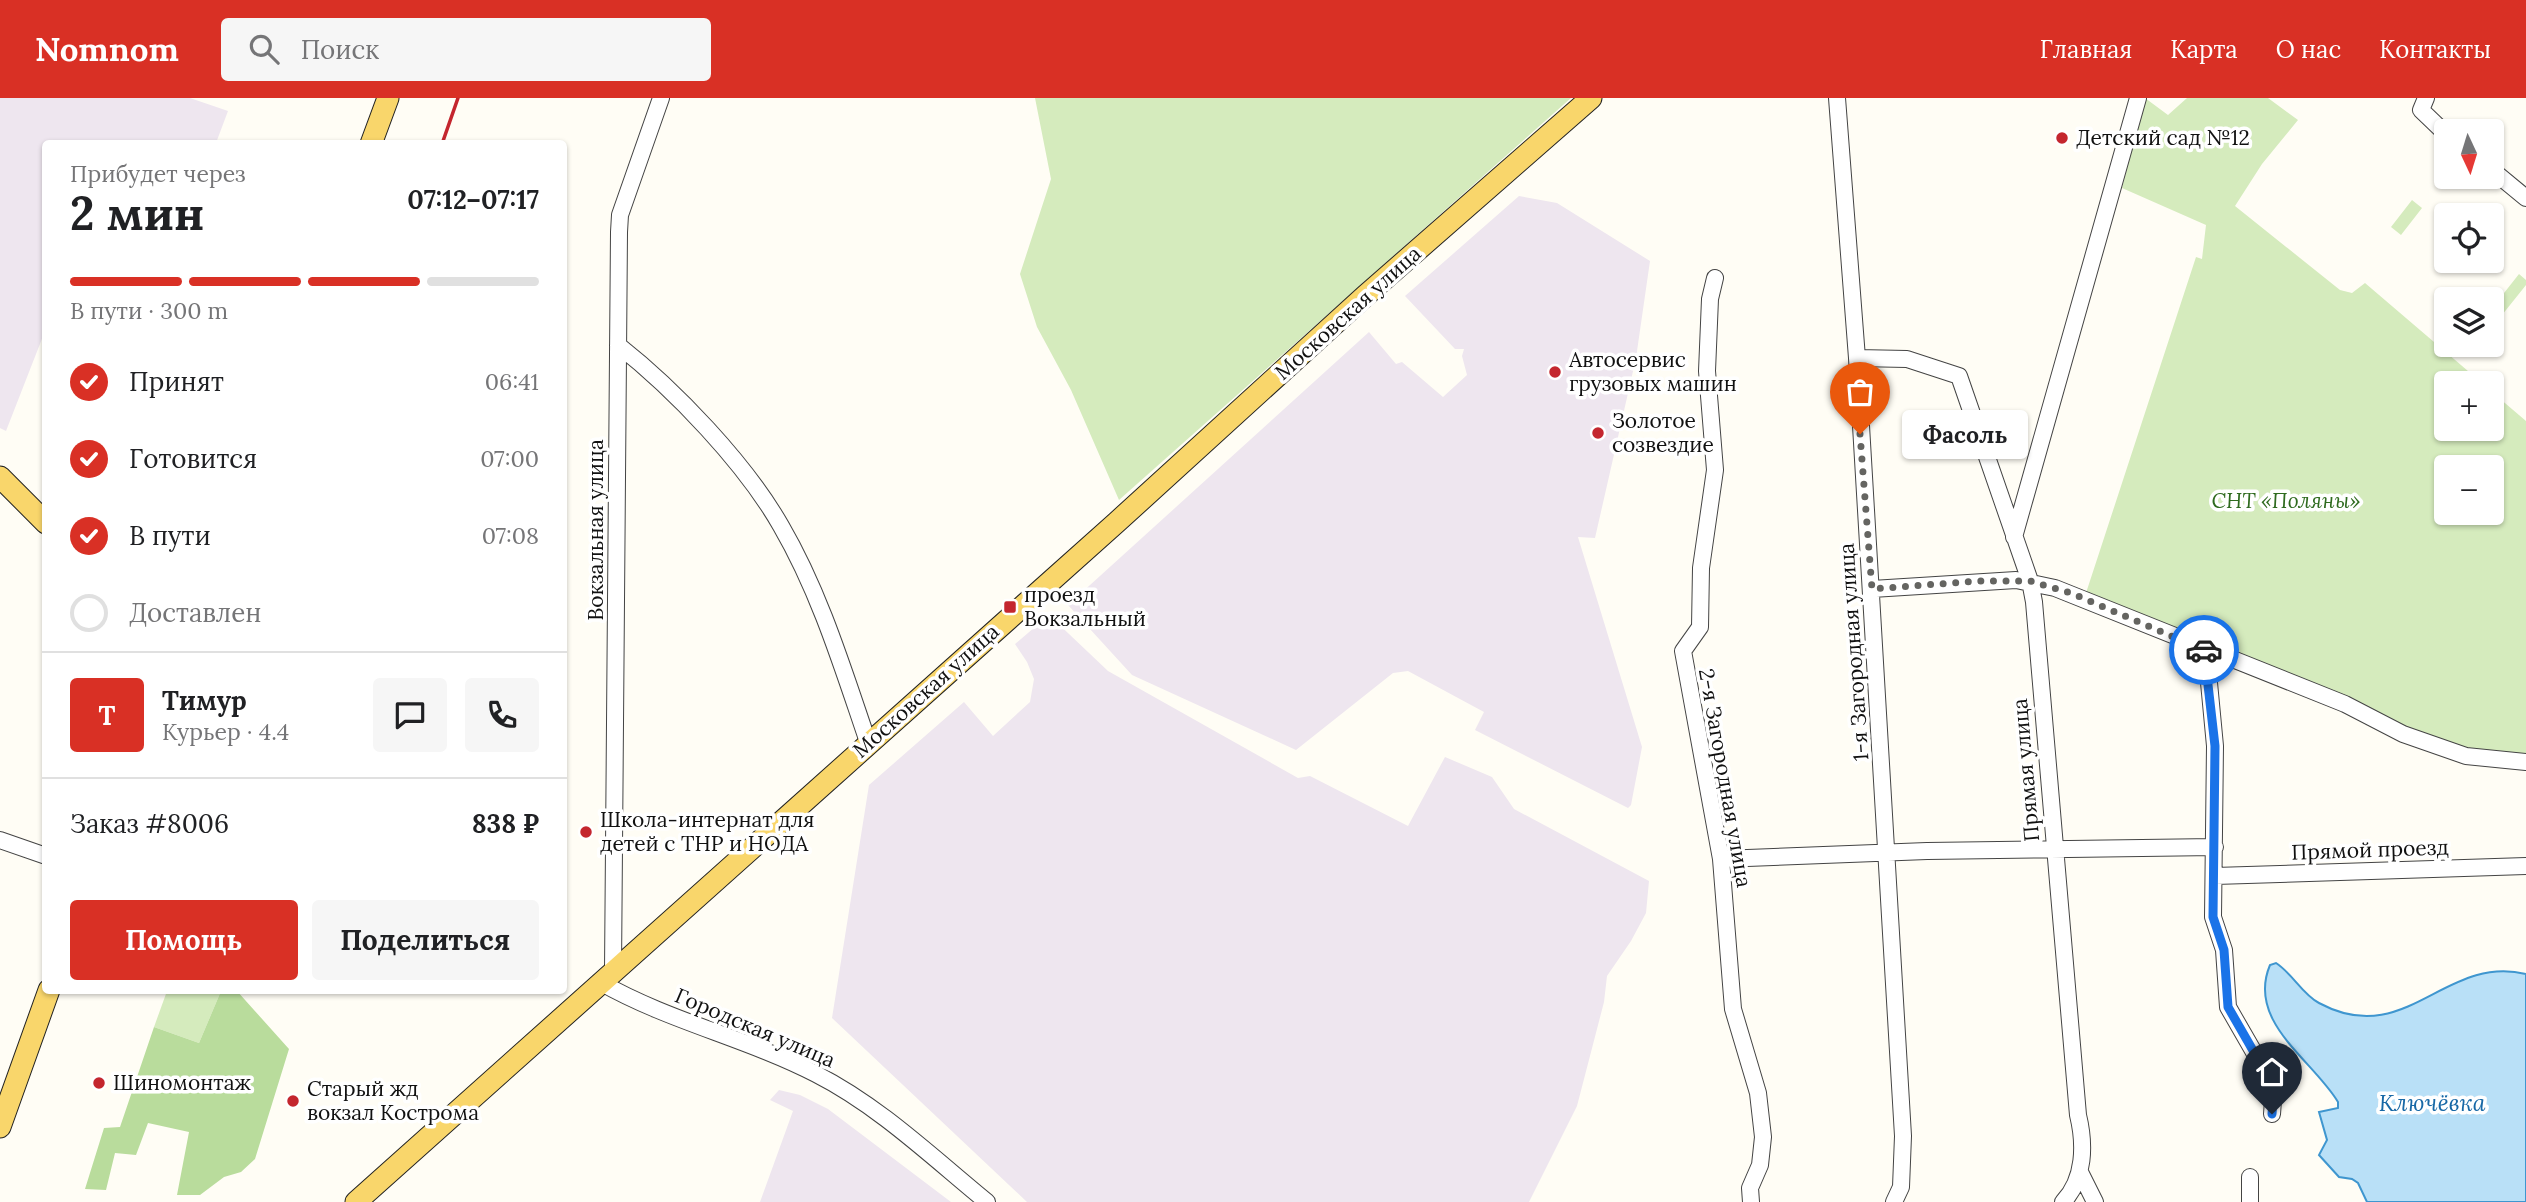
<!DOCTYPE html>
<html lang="ru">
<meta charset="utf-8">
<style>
:root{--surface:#fff;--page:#f6f6f6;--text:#202124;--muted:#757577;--line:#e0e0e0;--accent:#d93025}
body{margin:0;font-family:Lora,serif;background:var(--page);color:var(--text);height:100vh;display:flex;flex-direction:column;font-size:26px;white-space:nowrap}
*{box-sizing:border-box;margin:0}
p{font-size:23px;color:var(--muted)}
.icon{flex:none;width:38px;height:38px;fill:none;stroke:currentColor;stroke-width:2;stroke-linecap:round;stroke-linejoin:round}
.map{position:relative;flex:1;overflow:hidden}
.details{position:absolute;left:42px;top:42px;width:525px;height:854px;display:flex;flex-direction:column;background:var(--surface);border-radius:7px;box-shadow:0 2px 5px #0004}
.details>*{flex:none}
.needle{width:46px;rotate:176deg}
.fabs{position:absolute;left:2434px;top:21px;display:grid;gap:14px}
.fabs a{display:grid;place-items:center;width:70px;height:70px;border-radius:7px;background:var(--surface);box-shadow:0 2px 5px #0004;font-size:35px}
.pin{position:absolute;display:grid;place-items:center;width:60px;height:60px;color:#fff;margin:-72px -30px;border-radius:50% 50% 50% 0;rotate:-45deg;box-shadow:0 0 7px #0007}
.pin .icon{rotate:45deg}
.courier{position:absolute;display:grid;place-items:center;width:70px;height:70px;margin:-35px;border:5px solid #1a73e8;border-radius:50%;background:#fff;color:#222;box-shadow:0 2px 9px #0007}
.bubble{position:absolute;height:49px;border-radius:7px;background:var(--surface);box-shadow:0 2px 5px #0004;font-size:23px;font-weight:700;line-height:49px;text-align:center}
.head em{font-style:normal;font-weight:700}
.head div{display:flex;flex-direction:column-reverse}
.head{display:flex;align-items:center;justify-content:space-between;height:119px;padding:0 28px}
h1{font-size:46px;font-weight:700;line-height:52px}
.bar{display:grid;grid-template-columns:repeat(4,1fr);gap:10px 7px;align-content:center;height:84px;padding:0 28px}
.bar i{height:9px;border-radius:5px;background:var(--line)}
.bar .active{background:var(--accent)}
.bar p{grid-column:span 4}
.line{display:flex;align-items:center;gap:18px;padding:0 28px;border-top:2px solid var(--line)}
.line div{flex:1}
.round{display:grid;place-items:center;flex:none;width:74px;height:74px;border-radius:7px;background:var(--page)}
ol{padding:0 28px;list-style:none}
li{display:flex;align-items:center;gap:21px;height:77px}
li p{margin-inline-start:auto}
li .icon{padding:7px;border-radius:50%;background:var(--accent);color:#fff;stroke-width:4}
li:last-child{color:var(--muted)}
li i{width:38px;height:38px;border:4px solid var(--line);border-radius:50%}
.button{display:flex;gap:14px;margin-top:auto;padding:14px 28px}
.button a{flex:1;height:80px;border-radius:7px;background:var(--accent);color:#fff;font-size:28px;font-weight:700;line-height:80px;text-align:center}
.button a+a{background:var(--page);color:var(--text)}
header{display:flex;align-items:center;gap:42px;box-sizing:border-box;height:98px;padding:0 35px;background:var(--accent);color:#fff}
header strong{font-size:33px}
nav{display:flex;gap:38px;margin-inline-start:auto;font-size:24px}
.search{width:490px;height:63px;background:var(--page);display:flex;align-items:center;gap:18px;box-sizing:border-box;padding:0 24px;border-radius:7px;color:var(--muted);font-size:26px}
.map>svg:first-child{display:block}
</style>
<header>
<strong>Nomnom</strong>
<div class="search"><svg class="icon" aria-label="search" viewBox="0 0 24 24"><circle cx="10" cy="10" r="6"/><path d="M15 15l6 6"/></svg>Поиск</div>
<nav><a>Главная</a><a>Карта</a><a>О нас</a><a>Контакты</a></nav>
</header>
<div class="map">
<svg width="2526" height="1104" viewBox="0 0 2526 1104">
<rect width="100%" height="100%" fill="#fffdf5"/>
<path fill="#eee6ef" d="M0 0H190L228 13 216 45 46 46 45 233 6 333 0 330Z
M1519 98 1557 105 1650 163 1636 260 1595 440 1578 439 1642 649 1631 707 1628 710 1475 632 1484 614 1408 573 1393 575 1296 652 1132 577 1068 507 1369 234 1396 266 1402 264 1443 299 1467 277 1462 258 1464 251H1455L1405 198Z
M1049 517 1108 573 1298 680 1310 678 1408 728 1445 659 1492 679 1514 711 1649 783 1646 815 1631 843 1607 878 1604 904 1577 1008 1529 1104H1027L832 920 869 687 964 604 993 638 1030 604 1034 581 1027 564 1015 546Z
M779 992 800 997 828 1011 951 1104H760L793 1013 770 1002Z"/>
<path fill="#d5ebbd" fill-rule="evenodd" d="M1035 0H1571L1119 402 1071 292 1037 229 1020 176 1051 81Z
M2145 0 2168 17 2187 0H2268L2298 22 2262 66 2235 108 2340 192 2352 195 2365 185 2482 285H2446V331H2492V294L2526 323V660L2462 653 2086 495 2196 159 2202 161 2206 127 2122 90ZM2446 369H2492V415H2446Z
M2412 102 2422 110 2401 137 2391 129Z
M2519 176 2526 182V187L2502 217 2493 209Z
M167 893H221L199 945 154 929Z"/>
<path fill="#b9dc9c" d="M221 893H237L289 951 255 1061 241 1074 224 1079 200 1097H177L189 1034 148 1025 136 1057 115 1055 106 1092 85 1091 104 1030 120 1029 154 929 199 945Z"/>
<path fill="#b9e0f7" stroke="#3f96cf" stroke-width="2" d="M2276 865C2293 876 2302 896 2319 905 2406 952 2444 856 2526 876V1104H2367L2358 1085 2352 1081 2339 1079 2319 1057 2327 1042 2319 1014 2338 1010V1004C2313 962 2246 924 2270 867Z"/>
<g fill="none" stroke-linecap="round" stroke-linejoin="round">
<defs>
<path id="minor" d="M1837 0 1857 260 1903 1038 1901 1089 1894 1104
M2426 0 2421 12 2446 36
M2492 72 2526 100
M1715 180 1710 201 1707 273 1715 372 1701 470 1700 529 1683 553 1721 761 1733 911 1758 995 1763 1039 1760 1067 1750 1090 1751 1104
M618 247C675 292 745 365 781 428 820 495 843 571 868 644
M1857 260 1907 261 1959 278 2030 483 2034 504 2078 1017C2085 1046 2085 1081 2063 1104
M2014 439 2138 0
M1872 491 2016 482 2055 490 2345 606 2403 636 2466 658 2526 664
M2206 553 2215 648 2213 819 2224 852 2228 909 2274 989 2272 1016
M0 742 46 758
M1721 761 1927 753 2215 749
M2215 778 2526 768
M613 872 619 134 620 117 661 0
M600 884C668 923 746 940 816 976 879 1008 932 1059 987 1104
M2080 1074 2095 1104
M2250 1079V1104"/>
<path id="major" d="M371 46 388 0
M0 379 46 425
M0 1029 49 892
M356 1104 1117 424 1365 198 1591 0"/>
</defs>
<use href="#minor" stroke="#444" stroke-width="18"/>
<use href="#major" stroke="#222" stroke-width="23"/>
<use href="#minor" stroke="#fff" stroke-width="16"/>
<use href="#major" stroke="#f9d66b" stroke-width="21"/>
<path stroke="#c4262e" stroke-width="3.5" d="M442 46 458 0"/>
</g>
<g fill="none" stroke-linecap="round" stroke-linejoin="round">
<path stroke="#646461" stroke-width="7" stroke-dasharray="0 12.6" d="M1860 336 1872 491 1978 483H2030L2071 495 2204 552"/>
<path stroke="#1a73e8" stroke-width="9" d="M2204 552 2215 648 2213 819 2224 852 2228 909 2274 989 2272 1016"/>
</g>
<g fill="#c4262e" stroke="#fff" stroke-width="2.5">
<circle cx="2062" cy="40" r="7"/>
<circle cx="1555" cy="274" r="7"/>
<circle cx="1598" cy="335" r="7"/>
<rect x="1003" y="502" width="14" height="14" rx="3.5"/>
<circle cx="586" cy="734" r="7"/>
<circle cx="99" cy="985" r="7"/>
<circle cx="293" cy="1003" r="7"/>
</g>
<g text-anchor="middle" stroke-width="7" stroke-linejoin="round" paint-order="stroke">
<g font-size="21" fill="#111" stroke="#fff" text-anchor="start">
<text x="2076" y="47">Детский сад №12</text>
<text x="1569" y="269">Автосервис<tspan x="1569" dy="24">грузовых машин</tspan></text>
<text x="1612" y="330">Золотое<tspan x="1612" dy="24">созвездие</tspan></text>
<text x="1024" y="504">проезд<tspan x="1024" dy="24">Вокзальный</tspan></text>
<text x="600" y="729">Школа-интернат для<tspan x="600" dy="24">детей с ТНР и НОДА</tspan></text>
<text x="113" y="992">Шиномонтаж</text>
<text x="307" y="998">Старый жд<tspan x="307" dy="24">вокзал Кострома</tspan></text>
</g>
<g font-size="21" fill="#111" stroke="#fff">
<text transform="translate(1348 215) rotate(-42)" y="7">Московская улица</text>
<text transform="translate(596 432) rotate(-90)" y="7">Вокзальная улица</text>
<text transform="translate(1854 554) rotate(-94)" y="7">1-я Загородная улица</text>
<text transform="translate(926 593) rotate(-42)" y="7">Московская улица</text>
<text transform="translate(2026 672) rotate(-95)" y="7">Прямая улица</text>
<text transform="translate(1725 680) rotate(80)" y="7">2-я Загородная улица</text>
<text transform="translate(2370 752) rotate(-2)" y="7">Прямой проезд</text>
<text transform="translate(755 930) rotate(23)" y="7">Городская улица</text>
</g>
<g font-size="21" font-style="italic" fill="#2f6b1f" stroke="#fff">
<text x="2286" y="410">СНТ «Поляны»</text>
</g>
<g font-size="23" font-style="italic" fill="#1768a6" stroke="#fff">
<text x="2432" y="1013">Ключёвка</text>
</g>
</g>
</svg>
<div class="fabs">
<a><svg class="needle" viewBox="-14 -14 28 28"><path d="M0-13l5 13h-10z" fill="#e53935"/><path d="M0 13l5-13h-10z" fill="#757577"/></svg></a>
<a><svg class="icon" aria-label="locate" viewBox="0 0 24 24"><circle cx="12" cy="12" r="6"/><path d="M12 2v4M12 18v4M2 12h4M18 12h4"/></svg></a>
<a><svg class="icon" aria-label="layers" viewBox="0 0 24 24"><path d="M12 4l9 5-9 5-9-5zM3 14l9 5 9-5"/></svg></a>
<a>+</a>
<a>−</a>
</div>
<div class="pin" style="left:1860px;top:336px;background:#ea580c"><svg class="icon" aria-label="bag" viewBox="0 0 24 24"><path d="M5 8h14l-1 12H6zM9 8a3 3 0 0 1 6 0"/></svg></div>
<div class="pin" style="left:2272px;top:1016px;background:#1f2937"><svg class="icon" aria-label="home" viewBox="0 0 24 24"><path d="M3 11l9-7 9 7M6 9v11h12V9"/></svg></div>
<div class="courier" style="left:2204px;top:552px"><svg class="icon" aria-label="car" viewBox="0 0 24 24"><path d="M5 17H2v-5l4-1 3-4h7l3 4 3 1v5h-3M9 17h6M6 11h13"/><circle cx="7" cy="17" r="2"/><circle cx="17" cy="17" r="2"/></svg></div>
<div class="bubble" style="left:1902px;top:312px;width:126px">Фасоль</div>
<section class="details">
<div class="head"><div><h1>2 мин</h1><p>Прибудет через</p></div><em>07:12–07:17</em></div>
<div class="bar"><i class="active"></i><i class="active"></i><i class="active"></i><i></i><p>В пути · 300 m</p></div>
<ol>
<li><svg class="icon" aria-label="check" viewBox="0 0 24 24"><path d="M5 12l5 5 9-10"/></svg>Принят<p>06:41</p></li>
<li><svg class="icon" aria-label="check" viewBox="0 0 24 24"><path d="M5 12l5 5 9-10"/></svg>Готовится<p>07:00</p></li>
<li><svg class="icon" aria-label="check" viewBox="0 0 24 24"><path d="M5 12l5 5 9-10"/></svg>В пути<p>07:08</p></li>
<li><i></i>Доставлен</li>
</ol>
<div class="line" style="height:126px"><b class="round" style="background:var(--accent);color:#fff">Т</b><div><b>Тимур</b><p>Курьер · 4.4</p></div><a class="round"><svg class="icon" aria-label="chat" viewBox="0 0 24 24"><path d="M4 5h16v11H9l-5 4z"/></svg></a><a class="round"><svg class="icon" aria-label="phone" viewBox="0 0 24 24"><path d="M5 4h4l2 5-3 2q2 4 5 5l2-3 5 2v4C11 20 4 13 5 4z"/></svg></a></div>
<div class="line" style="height:91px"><div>Заказ #8006</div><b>838 ₽</b></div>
<div class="button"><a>Помощь</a><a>Поделиться</a></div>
</section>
</div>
